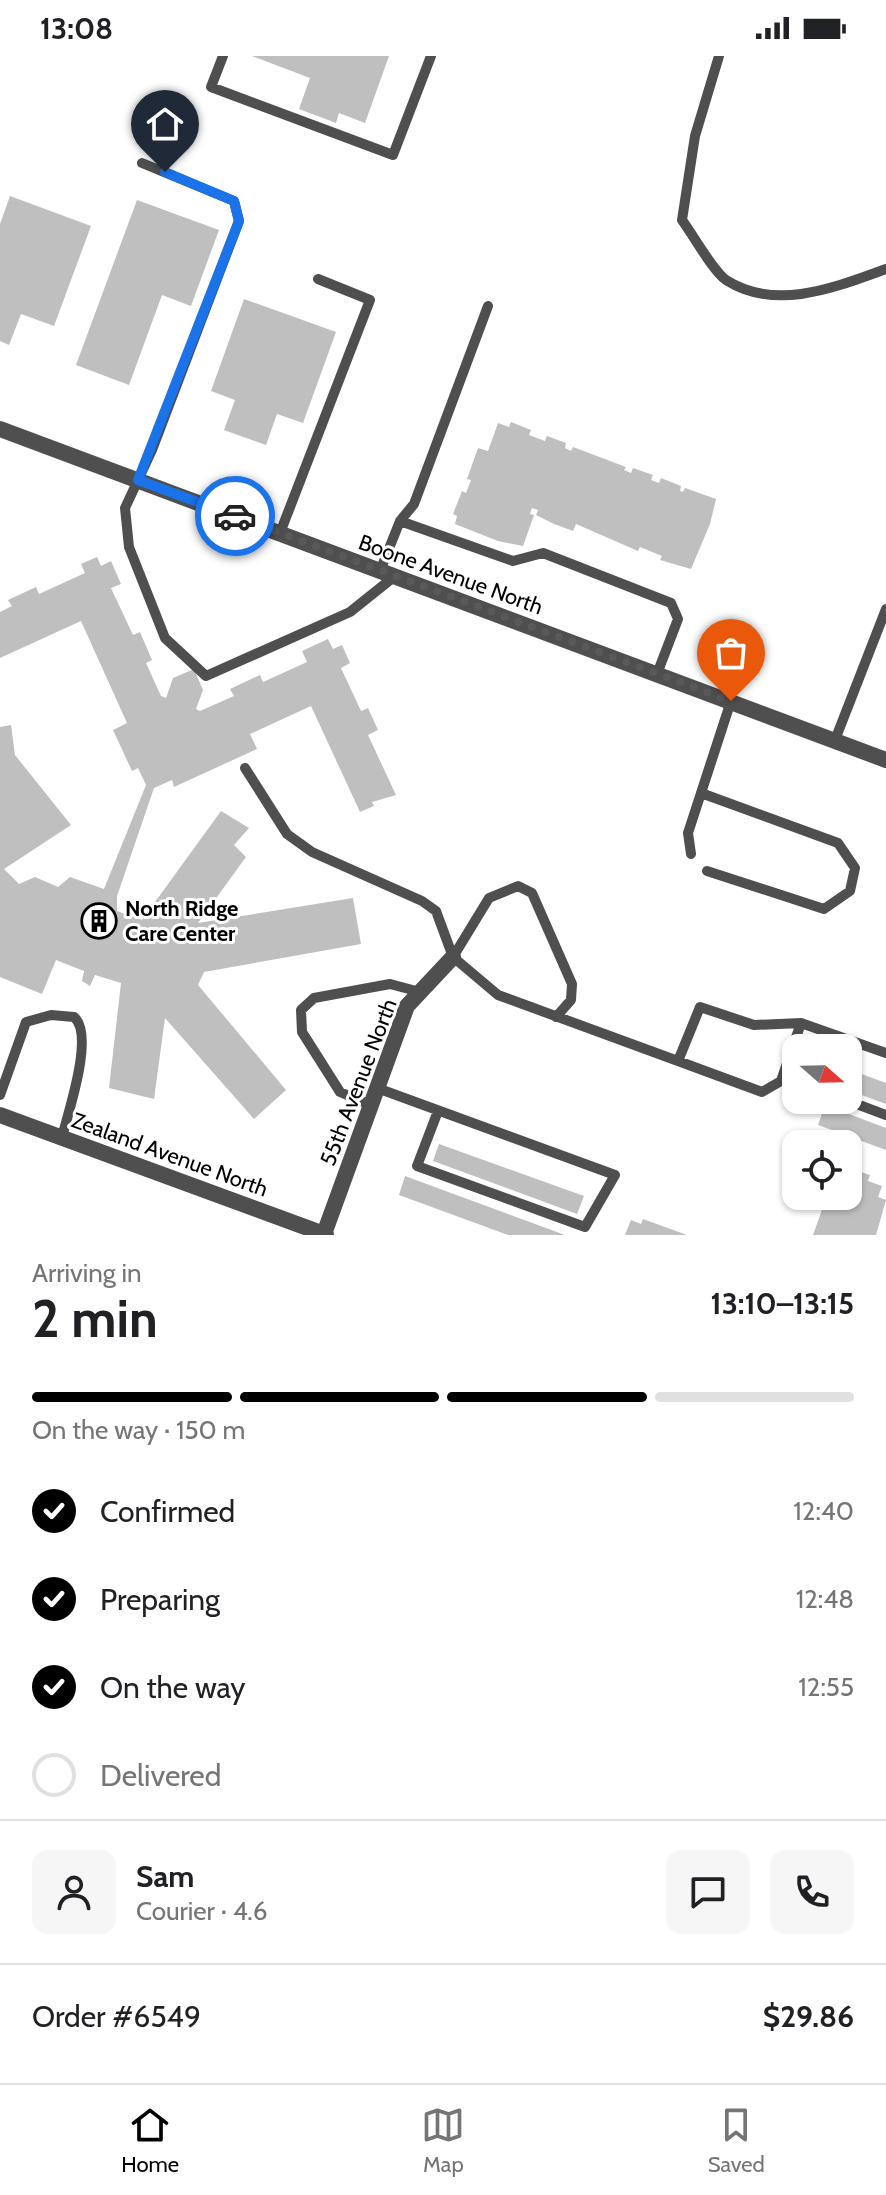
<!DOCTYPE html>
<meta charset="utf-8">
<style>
:root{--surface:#fff;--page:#f6f6f6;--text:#202124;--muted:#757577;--line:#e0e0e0;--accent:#000}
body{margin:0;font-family:Cabin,sans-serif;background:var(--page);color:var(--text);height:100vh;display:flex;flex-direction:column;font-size:30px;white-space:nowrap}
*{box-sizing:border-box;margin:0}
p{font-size:26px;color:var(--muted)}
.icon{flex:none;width:44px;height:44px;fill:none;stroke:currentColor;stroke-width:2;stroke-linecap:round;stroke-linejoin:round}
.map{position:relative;height:1179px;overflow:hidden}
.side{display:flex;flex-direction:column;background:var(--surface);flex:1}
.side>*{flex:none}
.needle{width:52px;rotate:110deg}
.buttons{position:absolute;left:782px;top:978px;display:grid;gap:16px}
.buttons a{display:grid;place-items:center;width:80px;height:80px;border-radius:16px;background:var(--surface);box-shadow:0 2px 6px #0004;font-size:40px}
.pin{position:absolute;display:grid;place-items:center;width:68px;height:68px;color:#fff;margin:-82px -34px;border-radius:50% 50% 50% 0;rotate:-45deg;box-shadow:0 0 8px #0007}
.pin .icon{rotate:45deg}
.courier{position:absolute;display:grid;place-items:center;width:80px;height:80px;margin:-40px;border:6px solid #1a73e8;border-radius:50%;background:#fff;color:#222;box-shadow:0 2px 10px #0007}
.overview em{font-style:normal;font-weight:800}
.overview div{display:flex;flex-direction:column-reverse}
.overview{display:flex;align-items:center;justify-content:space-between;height:136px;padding:0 32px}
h1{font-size:52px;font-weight:800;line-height:60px}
.bar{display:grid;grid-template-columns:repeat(4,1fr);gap:12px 8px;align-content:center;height:96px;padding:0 32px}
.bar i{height:10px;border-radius:6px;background:var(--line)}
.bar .selected{background:var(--accent)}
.bar p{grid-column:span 4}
.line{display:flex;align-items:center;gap:20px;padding:0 32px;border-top:2px solid var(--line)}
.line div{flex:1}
.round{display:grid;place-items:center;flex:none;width:84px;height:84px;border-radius:16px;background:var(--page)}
ol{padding:0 32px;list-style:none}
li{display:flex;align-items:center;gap:24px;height:88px}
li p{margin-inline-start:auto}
li .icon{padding:8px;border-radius:50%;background:var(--accent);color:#fff;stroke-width:4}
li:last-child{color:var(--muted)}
li i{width:44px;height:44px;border:4px solid var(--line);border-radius:50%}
.status{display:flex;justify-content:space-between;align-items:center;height:56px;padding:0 40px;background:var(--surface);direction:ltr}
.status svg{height:22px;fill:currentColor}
.tabs{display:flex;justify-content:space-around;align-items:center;height:112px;border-top:2px solid var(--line);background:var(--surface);font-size:22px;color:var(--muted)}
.tabs a{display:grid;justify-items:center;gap:4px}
.tabs .selected{color:var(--accent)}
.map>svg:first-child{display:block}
</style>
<div class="status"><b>13:08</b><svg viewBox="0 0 49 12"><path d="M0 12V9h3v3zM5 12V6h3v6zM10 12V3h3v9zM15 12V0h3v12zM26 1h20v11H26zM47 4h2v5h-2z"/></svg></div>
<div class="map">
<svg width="886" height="1179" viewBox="0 0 886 1179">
<rect width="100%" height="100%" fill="#fff"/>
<path fill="#bfbfbf" d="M252 0H389L365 67 339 57 336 67 299 53 310 22Z
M10 140 91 170 54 270 21 258 9 289 0 285V168Z
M137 144 219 174 191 250 162 239 129 329 76 309Z
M244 243 336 276 303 367 277 358 266 389 224 374 235 344 211 335Z
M511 366 531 374 529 379 545 385 547 380 566 387 565 392 571 395 573 391 626 411 624 414 631 417 633 412 653 419 651 424 659 427 661 422 681 430 680 435 683 436 685 432 716 443 710 468 691 513 660 504 662 500 640 491 638 495 576 468 573 475 554 468 536 459 538 454 532 452 530 458 534 459 523 490 498 485 455 468 457 460 453 458 462 435 466 437 471 424 467 423 478 392 488 395 498 367 509 371Z
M97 501 101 510 111 505 121 528 111 532 133 579 140 576 152 604 146 607 161 640 166 642 173 622 194 613 203 634 196 653 200 655 234 640 230 633 260 619 263 626 307 606 302 595 328 583 333 593 342 589 350 607 341 612 361 655 368 652 378 674 368 679 396 739 372 746 374 750 360 756 311 650 250 678 257 693 174 731 172 724 154 732 117 840V855L142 864 221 755 249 772 234 789 246 801 198 867 353 842 361 888 204 916 198 929 286 1034 254 1063 165 962 154 1043 109 1032 121 927 95 919 90 930 82 925 84 915 56 904 42 938 0 921V671L11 669 15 699 71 769 4 813 19 828 35 821 58 831 70 821 104 833 146 729 138 712 132 715 113 674 127 667 81 565 0 602V556L12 550 8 544 36 531 39 538 85 517 81 508Z
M848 1013 886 1027V1048L848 1034Z
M825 1049 886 1072V1094L818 1069Z
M439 1088 584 1140 577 1158 433 1105Z
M861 1116 870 1119 868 1125 882 1130 878 1141 886 1144 876 1179H813L827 1140H848V1119L858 1122Z
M405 1120 565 1179H508L399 1139Z
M643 1163 687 1179H625L631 1164 641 1168Z"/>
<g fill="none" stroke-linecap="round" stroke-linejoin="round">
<path stroke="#4f4f4f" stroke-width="10" d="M223 0 211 31 393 99 431 0
M719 0 695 80 682 164C693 179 713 215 726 224 776 256 836 231 886 213
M142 107 234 145 239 165 152 394 125 452 129 491 165 582 206 620 350 556 395 520
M400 465 513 505 543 497 671 547 678 563 657 618
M280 477 370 244 318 223
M380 515 400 465 414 448 488 250
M835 684 886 553
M245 712 287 778 312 796 422 845 436 855 453 901
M701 737 838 787 855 812 850 835 824 853 707 815
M691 798 688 777 731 645
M556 961 571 944 572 928 532 837 518 830 489 842 453 901 498 939 678 1005 700 951 754 969 801 967 886 997
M678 1005 762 1036 781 1025 801 967
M377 1032 615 1119 585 1171 417 1110 438 1055
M0 1039 26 966 51 959 74 961C95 978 68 1057 62 1081
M846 1044 886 1059
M370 1049 340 1036 302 976 301 954 314 942 390 928 420 936"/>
<path stroke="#4f4f4f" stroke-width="16" d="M0 1059 324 1178 407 950 453 901"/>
<path stroke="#4f4f4f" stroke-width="16" d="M0 373 886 704
M323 1179H326"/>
</g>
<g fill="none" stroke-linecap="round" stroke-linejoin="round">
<path stroke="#595959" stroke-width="8" stroke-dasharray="0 14.4" d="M235 460 731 645"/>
<path stroke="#1a73e8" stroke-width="10" d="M165 116 234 145 239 165 138 424 235 460"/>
</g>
<defs>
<symbol id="building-ring" viewBox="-11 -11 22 22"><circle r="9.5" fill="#fff" stroke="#000" stroke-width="1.5"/><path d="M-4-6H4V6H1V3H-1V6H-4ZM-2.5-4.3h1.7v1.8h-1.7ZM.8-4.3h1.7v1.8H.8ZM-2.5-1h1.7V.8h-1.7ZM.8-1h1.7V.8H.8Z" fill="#000"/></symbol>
</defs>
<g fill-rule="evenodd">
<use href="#building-ring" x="79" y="845" width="40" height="40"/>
</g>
<g text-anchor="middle" stroke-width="6" stroke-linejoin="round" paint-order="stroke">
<g font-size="22" fill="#000" stroke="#fff">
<text transform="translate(451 518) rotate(20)" y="8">Boone Avenue North</text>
<text transform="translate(358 1026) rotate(-69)" y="8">55th Avenue North</text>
<text transform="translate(170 1098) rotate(20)" y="8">Zealand Avenue North</text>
</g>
<g font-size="22" font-weight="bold" fill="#000" stroke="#fff" text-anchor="start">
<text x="125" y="860">North Ridge<tspan x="125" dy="25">Care Center</tspan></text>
</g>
</g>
</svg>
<div class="buttons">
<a><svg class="needle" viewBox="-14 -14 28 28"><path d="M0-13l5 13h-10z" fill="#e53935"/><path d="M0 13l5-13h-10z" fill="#757577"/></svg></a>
<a><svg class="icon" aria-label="locate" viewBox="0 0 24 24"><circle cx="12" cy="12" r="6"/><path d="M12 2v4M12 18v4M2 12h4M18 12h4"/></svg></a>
</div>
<div class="pin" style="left:731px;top:645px;background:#ea580c"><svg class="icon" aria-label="bag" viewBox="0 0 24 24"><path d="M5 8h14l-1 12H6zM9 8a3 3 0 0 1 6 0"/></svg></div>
<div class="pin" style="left:165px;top:116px;background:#1f2937"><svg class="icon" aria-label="home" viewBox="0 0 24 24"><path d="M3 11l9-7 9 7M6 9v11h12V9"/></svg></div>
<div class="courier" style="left:235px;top:460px"><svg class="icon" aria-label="car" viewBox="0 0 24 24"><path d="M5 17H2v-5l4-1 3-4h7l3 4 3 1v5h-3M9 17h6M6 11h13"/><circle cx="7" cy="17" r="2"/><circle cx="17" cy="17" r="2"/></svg></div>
</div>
<section class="side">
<div class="overview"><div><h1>2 min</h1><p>Arriving in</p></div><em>13:10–13:15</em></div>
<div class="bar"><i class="selected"></i><i class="selected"></i><i class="selected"></i><i></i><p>On the way · 150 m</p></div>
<ol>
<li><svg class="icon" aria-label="check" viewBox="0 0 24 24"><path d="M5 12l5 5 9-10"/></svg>Confirmed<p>12:40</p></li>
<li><svg class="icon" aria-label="check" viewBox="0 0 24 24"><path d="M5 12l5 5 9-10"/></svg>Preparing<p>12:48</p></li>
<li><svg class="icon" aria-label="check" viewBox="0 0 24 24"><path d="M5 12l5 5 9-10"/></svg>On the way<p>12:55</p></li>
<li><i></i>Delivered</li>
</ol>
<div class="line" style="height:144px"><a class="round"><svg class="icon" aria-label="person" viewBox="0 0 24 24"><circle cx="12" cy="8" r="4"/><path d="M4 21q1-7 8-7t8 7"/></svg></a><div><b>Sam</b><p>Courier · 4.6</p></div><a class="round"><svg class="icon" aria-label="chat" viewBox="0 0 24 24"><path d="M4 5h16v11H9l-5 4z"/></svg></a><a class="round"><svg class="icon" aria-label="phone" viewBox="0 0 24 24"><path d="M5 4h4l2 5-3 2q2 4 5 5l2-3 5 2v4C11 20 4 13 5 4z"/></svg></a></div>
<div class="line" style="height:104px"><div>Order #6549</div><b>$29.86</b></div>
</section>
<nav class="tabs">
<a class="selected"><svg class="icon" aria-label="home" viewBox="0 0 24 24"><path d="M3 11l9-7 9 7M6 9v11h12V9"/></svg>Home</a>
<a><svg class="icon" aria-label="map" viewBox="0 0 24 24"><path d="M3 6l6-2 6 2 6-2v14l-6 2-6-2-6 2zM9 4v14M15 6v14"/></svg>Map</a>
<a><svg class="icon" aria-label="saved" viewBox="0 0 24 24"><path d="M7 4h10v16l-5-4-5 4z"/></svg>Saved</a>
</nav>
